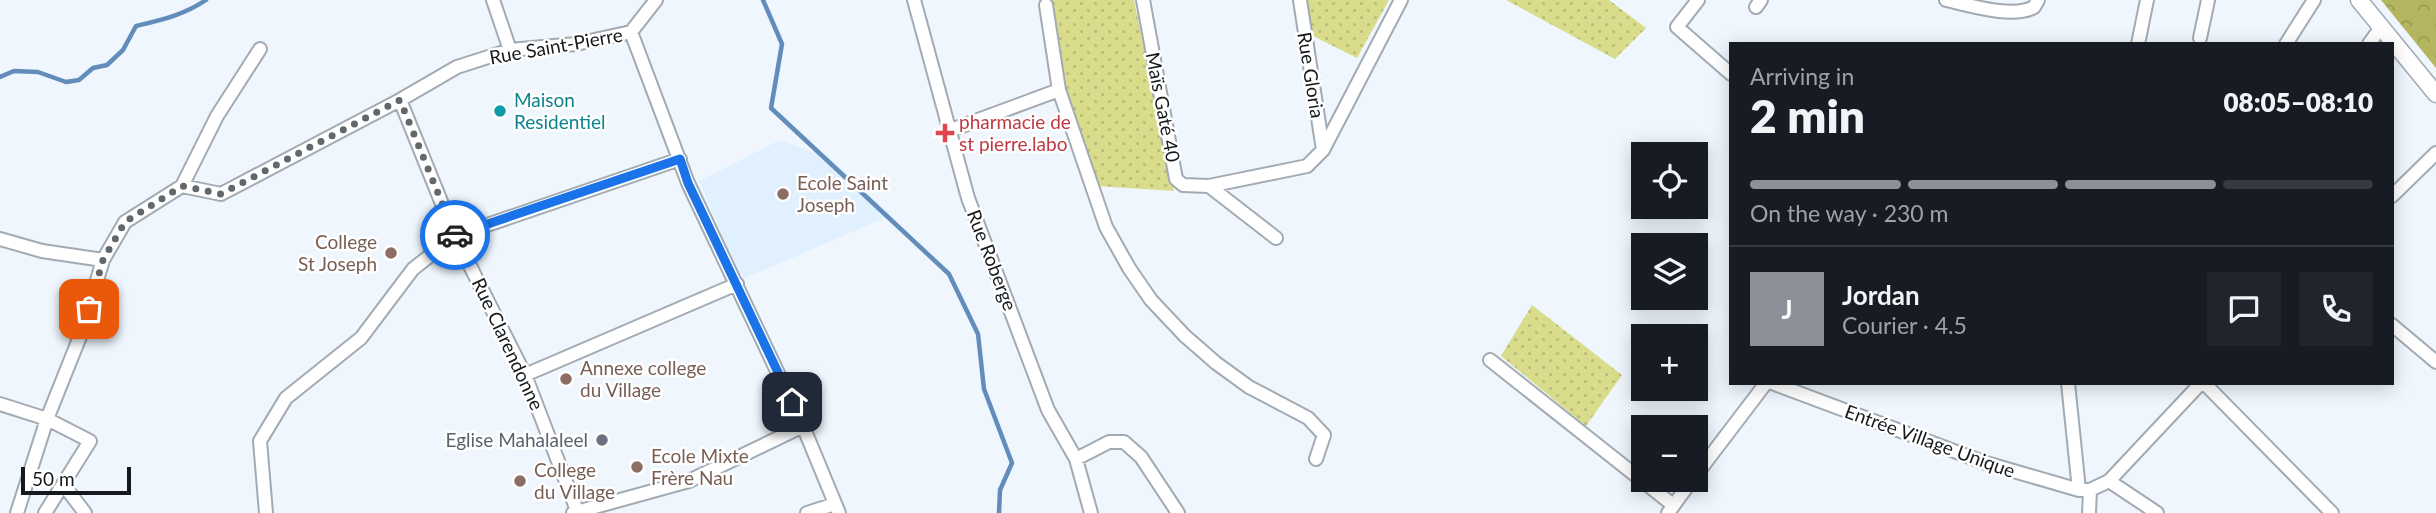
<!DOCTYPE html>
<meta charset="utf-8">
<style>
:root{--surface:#171b24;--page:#20242c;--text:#f1f3f6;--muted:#9ea1a6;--line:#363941;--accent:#8c9099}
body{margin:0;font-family:Lato,sans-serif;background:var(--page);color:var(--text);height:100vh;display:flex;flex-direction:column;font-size:26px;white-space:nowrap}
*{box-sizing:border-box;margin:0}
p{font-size:23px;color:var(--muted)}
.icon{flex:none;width:38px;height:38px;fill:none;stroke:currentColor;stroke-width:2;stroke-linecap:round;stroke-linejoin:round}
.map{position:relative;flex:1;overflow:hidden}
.drawer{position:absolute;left:1729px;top:42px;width:665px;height:343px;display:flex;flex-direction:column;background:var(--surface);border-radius:0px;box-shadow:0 4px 18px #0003}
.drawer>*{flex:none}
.tools{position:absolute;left:1631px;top:142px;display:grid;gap:14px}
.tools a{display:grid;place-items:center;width:77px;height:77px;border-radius:0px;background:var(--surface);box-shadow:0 4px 18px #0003;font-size:35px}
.scale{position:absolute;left:21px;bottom:18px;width:110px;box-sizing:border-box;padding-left:7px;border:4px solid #161a1d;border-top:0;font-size:19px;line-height:24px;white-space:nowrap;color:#161a1d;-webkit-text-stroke:5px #fff;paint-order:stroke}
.pin{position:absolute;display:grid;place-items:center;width:60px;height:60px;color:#fff;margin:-30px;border-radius:14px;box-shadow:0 4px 10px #0006}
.courier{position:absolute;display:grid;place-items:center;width:70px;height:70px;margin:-35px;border:5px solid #1a73e8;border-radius:50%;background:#fff;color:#222;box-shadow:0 2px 9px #0007}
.head em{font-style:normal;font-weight:800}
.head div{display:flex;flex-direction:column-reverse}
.head{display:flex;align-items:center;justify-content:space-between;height:119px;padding:0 21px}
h1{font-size:46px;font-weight:800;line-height:52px}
.bar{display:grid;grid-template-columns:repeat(4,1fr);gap:10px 7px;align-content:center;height:84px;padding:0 21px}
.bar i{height:9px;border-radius:5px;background:var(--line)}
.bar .on{background:var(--accent)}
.bar p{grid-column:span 4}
.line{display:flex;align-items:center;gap:18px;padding:0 21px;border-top:2px solid var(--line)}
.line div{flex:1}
.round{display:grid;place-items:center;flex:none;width:74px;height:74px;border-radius:0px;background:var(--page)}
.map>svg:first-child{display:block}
</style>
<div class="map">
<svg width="2436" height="513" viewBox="0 0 2436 513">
<defs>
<pattern id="grass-dots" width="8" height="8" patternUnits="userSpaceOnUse" patternTransform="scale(1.75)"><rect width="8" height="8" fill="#d9dc8b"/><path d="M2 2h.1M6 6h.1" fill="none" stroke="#babc78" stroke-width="1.8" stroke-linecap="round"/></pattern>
<pattern id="forest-crowns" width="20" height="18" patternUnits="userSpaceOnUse" patternTransform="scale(1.75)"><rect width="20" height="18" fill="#b3b65e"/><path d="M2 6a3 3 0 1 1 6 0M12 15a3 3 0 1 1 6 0" fill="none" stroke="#999c51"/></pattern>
</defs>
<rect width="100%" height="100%" fill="#eff6fd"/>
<path fill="#e1f0ff" d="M780 140 829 158 891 215 741 280 699 181Z"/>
<path fill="url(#grass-dots)" d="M1050 0H1134L1174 191 1097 186 1064 83Z
M1306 0H1389L1357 58 1311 35Z
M1506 0H1609L1646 28 1615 59Z
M1532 305 1622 375 1586 426 1501 356Z"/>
<path fill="url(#forest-crowns)" d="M2381 0H2436V68Z"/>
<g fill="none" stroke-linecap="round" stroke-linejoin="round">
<path stroke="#628dba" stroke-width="4.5" d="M763 0 782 44 771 108 949 274 978 334 984 389 1012 463 1000 490 999 513
M0 77 14 71 38 72 66 82 79 80 93 68 107 65 123 50 136 26C161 20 184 15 206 0"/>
<defs>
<path id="minor" d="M493 0 510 50
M914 0 968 198 1048 410 1076 459 1091 513
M1143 0 1176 179 1183 185 1209 186 1276 238
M1300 0 1323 150
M1698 0 1677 27 1731 74
M1946 0C1969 5 2013 19 2034 7L2038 0
M1756 7 1761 0
M631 32 688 183 803 426 839 513
M2200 38 2208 0
M2138 44 2147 0
M2286 44 2314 0
M2369 44 2381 27
M1059 90 1106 227 1129 268 1151 300 1185 336 1216 363 1249 387 1308 418 1324 435 1316 459
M400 100 455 236 525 375 578 513
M951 130 1059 90 1046 5
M182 186 221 194 400 100 457 67 510 50 576 44 631 32 656 0
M1209 186 1307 166 1323 150 1401 0
M2392 196 2436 153
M0 239 42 251 103 260
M2392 325 2436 362
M1490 360 1673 505
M525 375 737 284
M1772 383 1986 463 2079 490H2090
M2068 383 2079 490
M2204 383 2332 513
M0 404 47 419 90 441 45 513
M1076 459 1109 442H1124L1141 457 1178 513
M1696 475 1766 383
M2109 481 2157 513
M63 484 85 513
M17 513 47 419 81 334 103 260 125 222 182 186 217 116 260 49
M266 513 260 441 286 398 361 338 413 269 455 236 680 159
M573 513 689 481 803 426
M807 513 835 504
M1668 513 1692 480
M2089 513 2090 490 2109 481 2201 383"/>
<path id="tertiary" d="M2359 0 2436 94"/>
</defs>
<use href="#minor" stroke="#a2abb3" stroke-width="16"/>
<use href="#tertiary" stroke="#a2abb3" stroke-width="19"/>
<use href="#minor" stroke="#fff" stroke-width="12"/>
<use href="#tertiary" stroke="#fff" stroke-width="16"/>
</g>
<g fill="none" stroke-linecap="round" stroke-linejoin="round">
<path stroke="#62676b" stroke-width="7" stroke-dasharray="0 12.6" d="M89 309 103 260 125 222 182 186 221 194 400 100 455 235"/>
<path stroke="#1a73e8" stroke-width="9" d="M455 235 680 159 688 183 792 402"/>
</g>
<circle fill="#0f9aa8" stroke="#fff" stroke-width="2.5" cx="500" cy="111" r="7"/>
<path fill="#e0444e" stroke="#fff" stroke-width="2.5" d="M941.5 122.5h7v7h7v7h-7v7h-7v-7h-7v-7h7z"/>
<g fill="#8d6e63" stroke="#fff" stroke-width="2.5">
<circle cx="783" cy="194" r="7"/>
<circle cx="391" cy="253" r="7"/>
<circle cx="566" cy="379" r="7"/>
<circle cx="637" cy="467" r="7"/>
<circle cx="520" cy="481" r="7"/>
</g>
<circle fill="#6b7280" stroke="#fff" stroke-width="2.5" cx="602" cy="440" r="7"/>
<g text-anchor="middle" stroke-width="5" stroke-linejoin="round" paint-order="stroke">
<g font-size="19" fill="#161a1d" stroke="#fff">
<text transform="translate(556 46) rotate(-10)" y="7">Rue Saint-Pierre</text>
<text transform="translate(1311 75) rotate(81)" y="7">Rue Gloria</text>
<text transform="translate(1163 107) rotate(79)" y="7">Maïs Gaté 40</text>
<text transform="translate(992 260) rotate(69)" y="7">Rue Roberge</text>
<text transform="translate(508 344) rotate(65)" y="7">Rue Clarendonne</text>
<text transform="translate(1930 441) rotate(20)" y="7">Entrée Village Unique</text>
</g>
<g font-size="19" fill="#0d838f" stroke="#fff" text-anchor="start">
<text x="514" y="107">Maison<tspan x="514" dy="22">Residentiel</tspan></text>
</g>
<g font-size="19" fill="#be3a42" stroke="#fff" text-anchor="start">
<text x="959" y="129">pharmacie de<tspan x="959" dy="22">st pierre.labo</tspan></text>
</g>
<g font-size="19" fill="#785e54" stroke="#fff" text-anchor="start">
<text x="797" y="190">Ecole Saint<tspan x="797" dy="22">Joseph</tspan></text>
<text x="377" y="249" text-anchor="end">College<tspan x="377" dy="22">St Joseph</tspan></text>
<text x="580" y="375">Annexe college<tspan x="580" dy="22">du Village</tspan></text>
<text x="651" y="463">Ecole Mixte<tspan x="651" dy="22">Frère Nau</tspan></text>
<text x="534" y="477">College<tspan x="534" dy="22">du Village</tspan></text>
</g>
<g font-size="19" fill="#5b616d" stroke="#fff" text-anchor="end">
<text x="588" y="447">Eglise Mahalaleel</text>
</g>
</g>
</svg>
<div class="tools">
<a><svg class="icon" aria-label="locate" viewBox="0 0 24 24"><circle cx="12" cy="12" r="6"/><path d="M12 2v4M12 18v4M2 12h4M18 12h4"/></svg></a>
<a><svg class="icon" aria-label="layers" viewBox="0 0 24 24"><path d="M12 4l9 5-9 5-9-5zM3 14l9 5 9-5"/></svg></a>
<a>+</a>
<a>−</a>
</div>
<div class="scale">50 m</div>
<div class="pin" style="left:89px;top:309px;background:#ea580c"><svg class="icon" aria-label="bag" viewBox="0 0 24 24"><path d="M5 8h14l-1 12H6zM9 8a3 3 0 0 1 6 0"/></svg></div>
<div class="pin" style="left:792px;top:402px;background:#1f2937"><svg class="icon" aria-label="home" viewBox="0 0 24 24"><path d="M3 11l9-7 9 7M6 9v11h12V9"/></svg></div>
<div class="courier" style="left:455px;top:235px"><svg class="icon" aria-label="car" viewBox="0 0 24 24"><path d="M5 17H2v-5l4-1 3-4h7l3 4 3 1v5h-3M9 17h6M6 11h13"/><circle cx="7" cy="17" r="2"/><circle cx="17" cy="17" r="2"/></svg></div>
<section class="drawer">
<div class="head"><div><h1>2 min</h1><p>Arriving in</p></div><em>08:05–08:10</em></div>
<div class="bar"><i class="on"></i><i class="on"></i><i class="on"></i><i></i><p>On the way · 230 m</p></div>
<div class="line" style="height:126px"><b class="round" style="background:var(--accent);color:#fff">J</b><div><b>Jordan</b><p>Courier · 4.5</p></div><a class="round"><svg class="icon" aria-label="chat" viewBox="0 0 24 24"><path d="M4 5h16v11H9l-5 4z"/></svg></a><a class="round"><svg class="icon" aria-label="phone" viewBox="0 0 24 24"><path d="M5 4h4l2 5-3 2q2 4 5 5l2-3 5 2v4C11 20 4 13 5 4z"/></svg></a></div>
</section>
</div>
